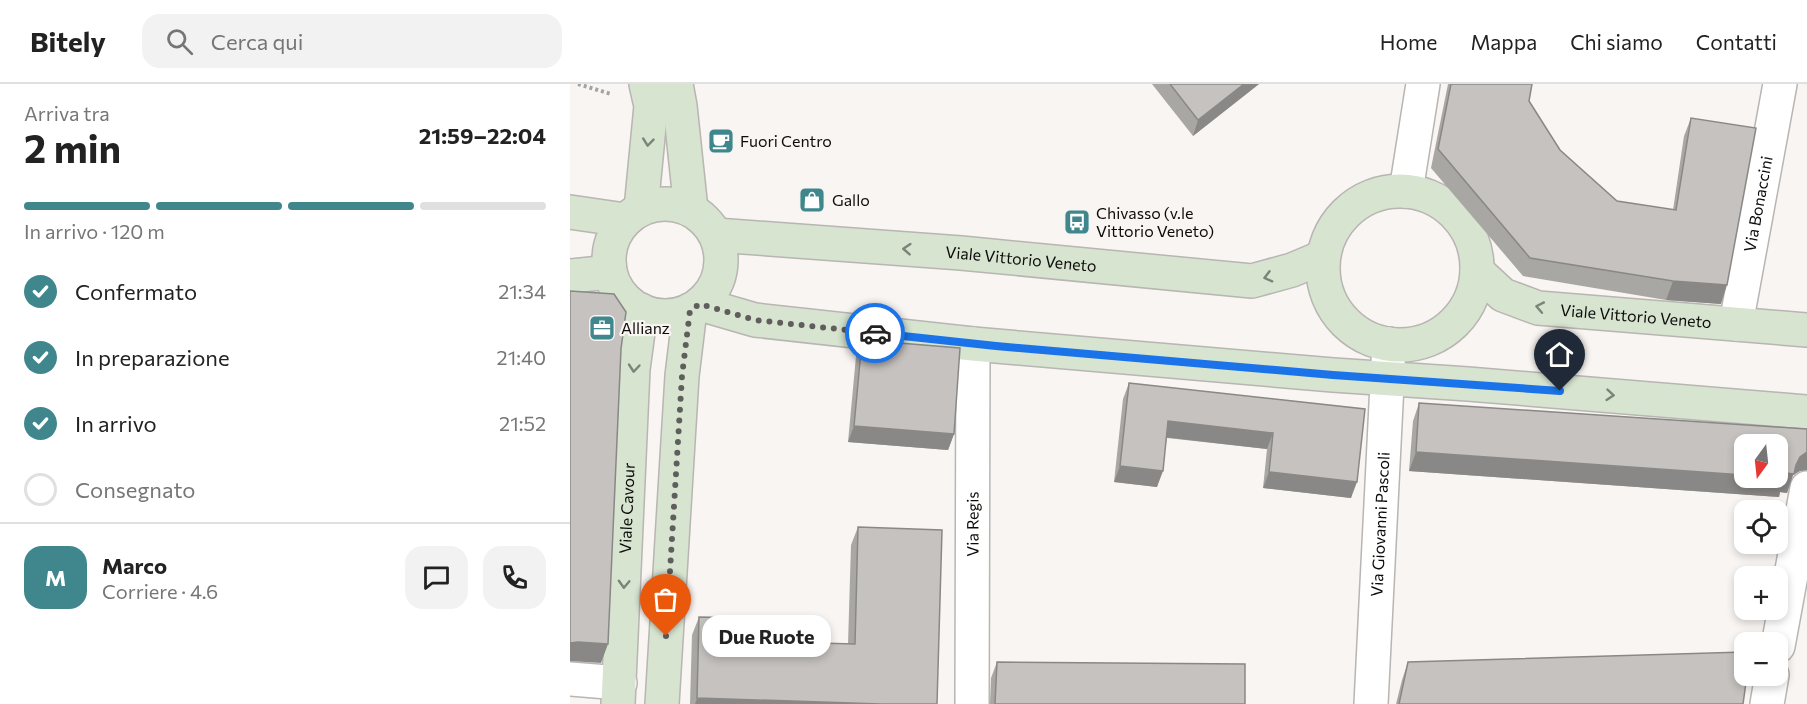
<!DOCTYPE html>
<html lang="it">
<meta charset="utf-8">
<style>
:root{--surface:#fff;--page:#f2f2f2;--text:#222;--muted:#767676;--line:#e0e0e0;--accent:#3f878c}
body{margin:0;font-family:Commissioner,sans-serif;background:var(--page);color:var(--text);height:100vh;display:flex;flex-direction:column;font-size:22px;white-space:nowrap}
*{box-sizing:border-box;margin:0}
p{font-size:20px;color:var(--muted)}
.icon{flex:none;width:33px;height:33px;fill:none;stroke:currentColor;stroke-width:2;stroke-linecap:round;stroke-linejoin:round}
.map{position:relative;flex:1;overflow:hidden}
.side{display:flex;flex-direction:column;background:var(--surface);width:570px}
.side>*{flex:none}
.needle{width:39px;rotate:195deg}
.tools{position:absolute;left:1164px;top:350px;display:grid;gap:12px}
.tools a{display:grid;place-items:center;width:54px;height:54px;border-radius:12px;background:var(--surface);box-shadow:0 3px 9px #0003;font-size:30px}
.pin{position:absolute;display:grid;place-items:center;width:51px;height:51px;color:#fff;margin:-62px -26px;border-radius:50% 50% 50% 0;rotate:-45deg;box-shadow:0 0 6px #0007}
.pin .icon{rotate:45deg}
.courier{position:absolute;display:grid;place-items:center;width:60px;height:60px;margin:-30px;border:4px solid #1a73e8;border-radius:50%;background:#fff;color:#222;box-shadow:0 2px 8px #0007}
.bubble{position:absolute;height:42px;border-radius:18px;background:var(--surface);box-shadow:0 3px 9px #0003;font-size:20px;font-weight:700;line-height:42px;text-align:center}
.summary em{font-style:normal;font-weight:700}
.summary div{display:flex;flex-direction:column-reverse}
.summary{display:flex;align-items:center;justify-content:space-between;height:102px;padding:0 24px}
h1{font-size:39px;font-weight:700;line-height:45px}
.bar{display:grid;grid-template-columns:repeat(4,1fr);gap:9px 6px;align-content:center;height:72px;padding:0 24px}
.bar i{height:8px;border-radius:4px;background:var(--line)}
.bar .active{background:var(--accent)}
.bar p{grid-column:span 4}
.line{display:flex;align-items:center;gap:15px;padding:0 24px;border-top:2px solid var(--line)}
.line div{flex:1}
.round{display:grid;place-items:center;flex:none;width:63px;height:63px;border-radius:18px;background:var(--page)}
ol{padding:0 24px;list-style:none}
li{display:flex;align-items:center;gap:18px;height:66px}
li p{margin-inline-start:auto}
li .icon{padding:6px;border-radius:50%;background:var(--accent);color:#fff;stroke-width:4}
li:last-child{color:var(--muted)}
li i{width:33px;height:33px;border:3px solid var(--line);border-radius:50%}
header{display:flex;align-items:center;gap:36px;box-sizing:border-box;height:84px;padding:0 30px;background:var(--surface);border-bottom:2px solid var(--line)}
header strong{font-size:28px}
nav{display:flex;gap:33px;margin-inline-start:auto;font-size:21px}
.search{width:420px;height:54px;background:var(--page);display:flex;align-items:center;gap:15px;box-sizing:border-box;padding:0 21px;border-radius:18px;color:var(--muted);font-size:22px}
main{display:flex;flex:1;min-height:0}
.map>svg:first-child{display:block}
</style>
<header>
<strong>Bitely</strong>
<div class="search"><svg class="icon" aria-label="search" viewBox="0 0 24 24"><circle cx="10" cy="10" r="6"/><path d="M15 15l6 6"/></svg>Cerca qui</div>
<nav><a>Home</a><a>Mappa</a><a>Chi siamo</a><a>Contatti</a></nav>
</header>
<main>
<section class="side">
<div class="summary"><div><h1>2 min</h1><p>Arriva tra</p></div><em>21:59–22:04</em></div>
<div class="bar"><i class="active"></i><i class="active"></i><i class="active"></i><i></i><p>In arrivo · 120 m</p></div>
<ol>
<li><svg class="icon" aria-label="check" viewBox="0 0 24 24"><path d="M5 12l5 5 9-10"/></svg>Confermato<p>21:34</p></li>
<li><svg class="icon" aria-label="check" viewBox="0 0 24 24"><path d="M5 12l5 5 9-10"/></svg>In preparazione<p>21:40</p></li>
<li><svg class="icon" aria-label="check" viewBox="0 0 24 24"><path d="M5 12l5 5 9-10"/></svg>In arrivo<p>21:52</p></li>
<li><i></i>Consegnato</li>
</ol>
<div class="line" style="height:108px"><b class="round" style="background:var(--accent);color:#fff">M</b><div><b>Marco</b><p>Corriere · 4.6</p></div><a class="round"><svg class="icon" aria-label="chat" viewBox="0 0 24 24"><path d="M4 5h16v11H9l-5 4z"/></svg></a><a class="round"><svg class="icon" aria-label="phone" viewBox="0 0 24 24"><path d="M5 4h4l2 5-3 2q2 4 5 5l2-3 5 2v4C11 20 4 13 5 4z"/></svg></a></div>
</section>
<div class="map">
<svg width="1237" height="620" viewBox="0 0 1237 620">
<rect width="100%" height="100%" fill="#f8f5f2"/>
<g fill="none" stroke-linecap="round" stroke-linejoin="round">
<defs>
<g id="minor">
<path d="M836 107 853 0"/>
<path id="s1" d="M1166 240 1210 0"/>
<path d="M1208 562 1237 404"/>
<path d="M0 595 50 599"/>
<path id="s2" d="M402 620 403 260"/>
<path id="s3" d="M801 620 819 260"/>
<path d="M1197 620 1202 591"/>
</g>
<g id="secondary">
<path d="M106 0 110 22 121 126"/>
<circle cx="830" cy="184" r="77"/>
<circle cx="95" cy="176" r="56"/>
<path d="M71 125 81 22 76 0"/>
<path d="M0 128 55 136"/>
<path id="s4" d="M146 151 391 169 682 197 722 186 753 173"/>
<path id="s5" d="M907 187 933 211 968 224 1237 246"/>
<path d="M0 192 40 188"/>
<path d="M130 220 185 236 403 260 763 291 898 300 1237 328"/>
<path id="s6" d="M48 620 63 285 71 226"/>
<path d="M92 620 112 292 120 226"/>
</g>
</defs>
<use href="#minor" stroke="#b8b5b2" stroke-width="36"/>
<use href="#secondary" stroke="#b8b5b2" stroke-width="36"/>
<path stroke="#a5a3a1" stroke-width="4" stroke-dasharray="3 3" stroke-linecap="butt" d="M8 0 41 10"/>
<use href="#minor" stroke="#fff" stroke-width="33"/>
<use href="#secondary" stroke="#d6e4d0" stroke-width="33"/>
</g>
<path fill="#a9a7a4" d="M582 0H689L623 52Z
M878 0H962L959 17 990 66 1047 117 1103 126 1114 52 1121 34 1151 220 1096 216 953 192 861 84Z
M292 256 384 350 378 366 278 358 286 272Z
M559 299 795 325 781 414 693 404 697 365 597 354 587 403 544 398 553 315Z
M849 319 1237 345V386L1230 387 1223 391 1217 409 1210 408 1209 413 839 387 843 337Z
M288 443 367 620H120L122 551 129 533 176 557 278 560 281 461Z
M427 578 675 620H420L421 594Z
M838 578 1173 620H826L832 596Z"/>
<path fill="#8a8886" d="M674 0H689L623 52 628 36Z
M1103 197 1157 201 1151 220 1096 216Z
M598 337 703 349 697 365 593 353Z
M284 342 384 350 378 366 278 358Z
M846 368 1174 391V393H1204L1216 389 1226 381 1230 373 1237 368V386L1230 387 1223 391 1217 409 1210 408 1209 413 839 387Z
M550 382 593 387 587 403 544 398Z
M699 388 787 398 781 414 693 404Z
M8 558 38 560 31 579 0 577V559Z
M127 614 311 620H125Z"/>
<path fill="#c5c2bf" stroke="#8a8886" stroke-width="1.5" d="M600 0H674L628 36Z
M881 0H962L959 17 990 66 1047 117 1106 126 1121 34 1186 44 1157 201 1103 197 960 174 868 65Z
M0 207 44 210 56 228 51 265 38 560 8 558 0 559Z
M292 256 390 264 384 350 284 342Z
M559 299 795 325 787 398 699 388 703 349 598 337 593 387 550 382Z
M849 319 1237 345V368L1230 373 1226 381 1224 390 1216 389 1215 394 1204 393H1208V360H1174V391L846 368Z
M288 443 372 446 367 620H311L127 614 129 533 176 534V557L285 560Z
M1174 568V591H1177L1173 620H829L838 578Z
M427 578 675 580V620H425Z"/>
<defs><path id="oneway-chevron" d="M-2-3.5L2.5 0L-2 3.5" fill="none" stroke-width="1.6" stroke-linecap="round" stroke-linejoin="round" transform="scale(1.5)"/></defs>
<g stroke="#7c8377">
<use href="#oneway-chevron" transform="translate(78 58) rotate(96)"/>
<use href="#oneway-chevron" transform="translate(337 165) rotate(-176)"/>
<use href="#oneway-chevron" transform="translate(698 193) rotate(165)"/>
<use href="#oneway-chevron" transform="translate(970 223) rotate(-169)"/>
<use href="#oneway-chevron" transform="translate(64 284) rotate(95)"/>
<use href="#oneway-chevron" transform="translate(1040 311) rotate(5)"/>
<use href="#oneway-chevron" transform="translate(54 500) rotate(92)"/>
</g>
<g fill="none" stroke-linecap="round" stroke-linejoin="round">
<path stroke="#5f5e5c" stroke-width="6" stroke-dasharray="0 10.8" d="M96 552 112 292 120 226 130 220 185 236 305 249"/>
<path stroke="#1a73e8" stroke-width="8" d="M305 249 426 262 763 291 990 307"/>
</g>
<defs>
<symbol id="cafe-square" viewBox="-11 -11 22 22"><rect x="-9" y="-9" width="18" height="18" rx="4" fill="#3f878c" stroke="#f8f5f2"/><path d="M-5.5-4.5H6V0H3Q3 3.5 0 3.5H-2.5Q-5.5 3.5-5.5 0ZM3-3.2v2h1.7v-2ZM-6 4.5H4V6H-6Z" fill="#fff"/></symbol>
<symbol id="shop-square" viewBox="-11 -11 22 22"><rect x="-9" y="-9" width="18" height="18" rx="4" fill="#3f878c" stroke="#f8f5f2"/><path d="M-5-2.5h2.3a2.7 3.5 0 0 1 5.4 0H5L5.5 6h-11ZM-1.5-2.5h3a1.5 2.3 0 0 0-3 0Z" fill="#fff"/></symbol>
<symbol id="bus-square" viewBox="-11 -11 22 22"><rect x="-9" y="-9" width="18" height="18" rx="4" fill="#3f878c" stroke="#f8f5f2"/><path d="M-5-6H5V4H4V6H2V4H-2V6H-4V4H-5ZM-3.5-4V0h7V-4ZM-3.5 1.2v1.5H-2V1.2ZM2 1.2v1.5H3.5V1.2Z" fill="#fff"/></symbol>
<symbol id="office-square" viewBox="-11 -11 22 22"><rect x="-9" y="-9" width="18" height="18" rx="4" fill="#3f878c" stroke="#f8f5f2"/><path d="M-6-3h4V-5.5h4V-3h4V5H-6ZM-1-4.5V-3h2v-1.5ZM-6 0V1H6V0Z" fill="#fff"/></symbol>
</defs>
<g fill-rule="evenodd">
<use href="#cafe-square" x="136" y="42" width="30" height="30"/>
<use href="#shop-square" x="227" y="101" width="30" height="30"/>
<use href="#bus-square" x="492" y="123" width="30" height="30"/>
<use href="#office-square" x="17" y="229" width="30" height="30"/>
</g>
<g text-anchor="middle" stroke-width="4.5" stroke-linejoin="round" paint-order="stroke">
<g font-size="16" fill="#0d0c0b" stroke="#f8f5f2" text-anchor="start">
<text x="170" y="63">Fuori Centro</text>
<text x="262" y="122">Gallo</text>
<text x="526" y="135">Chivasso (v.le<tspan x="526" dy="18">Vittorio Veneto)</tspan></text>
<text x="51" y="250">Allianz</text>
</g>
<g font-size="16" fill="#0d0c0b" stroke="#f8f5f2">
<text dy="6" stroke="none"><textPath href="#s1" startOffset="122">Via Bonaccini</textPath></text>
<text dy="6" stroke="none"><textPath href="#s4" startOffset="306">Viale Vittorio Veneto</textPath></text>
<text dy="6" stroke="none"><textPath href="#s5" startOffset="171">Viale Vittorio Veneto</textPath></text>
<text dy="6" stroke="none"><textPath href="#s6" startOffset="196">Viale Cavour</textPath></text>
<text dy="6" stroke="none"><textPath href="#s2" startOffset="180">Via Regis</textPath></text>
<text dy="6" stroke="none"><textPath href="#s3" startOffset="180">Via Giovanni Pascoli</textPath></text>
</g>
</g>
</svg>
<div class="tools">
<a><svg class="needle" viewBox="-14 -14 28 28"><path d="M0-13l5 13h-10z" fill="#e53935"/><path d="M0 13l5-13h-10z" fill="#767676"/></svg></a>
<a><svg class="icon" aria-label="locate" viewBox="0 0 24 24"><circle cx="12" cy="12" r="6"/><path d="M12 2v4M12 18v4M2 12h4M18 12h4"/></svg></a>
<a>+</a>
<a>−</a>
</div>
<div class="pin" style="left:96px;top:552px;background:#ea580c"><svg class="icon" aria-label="bag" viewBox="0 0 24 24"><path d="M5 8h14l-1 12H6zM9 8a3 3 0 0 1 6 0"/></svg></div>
<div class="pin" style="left:990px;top:307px;background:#1f2937"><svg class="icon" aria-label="home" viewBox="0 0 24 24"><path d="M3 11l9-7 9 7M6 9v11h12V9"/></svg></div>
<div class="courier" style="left:305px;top:249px"><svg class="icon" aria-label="car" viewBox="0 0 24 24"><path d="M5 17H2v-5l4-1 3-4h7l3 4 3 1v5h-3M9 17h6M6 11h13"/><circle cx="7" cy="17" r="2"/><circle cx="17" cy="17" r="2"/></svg></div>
<div class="bubble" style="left:132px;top:531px;width:129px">Due Ruote</div>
</div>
</main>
